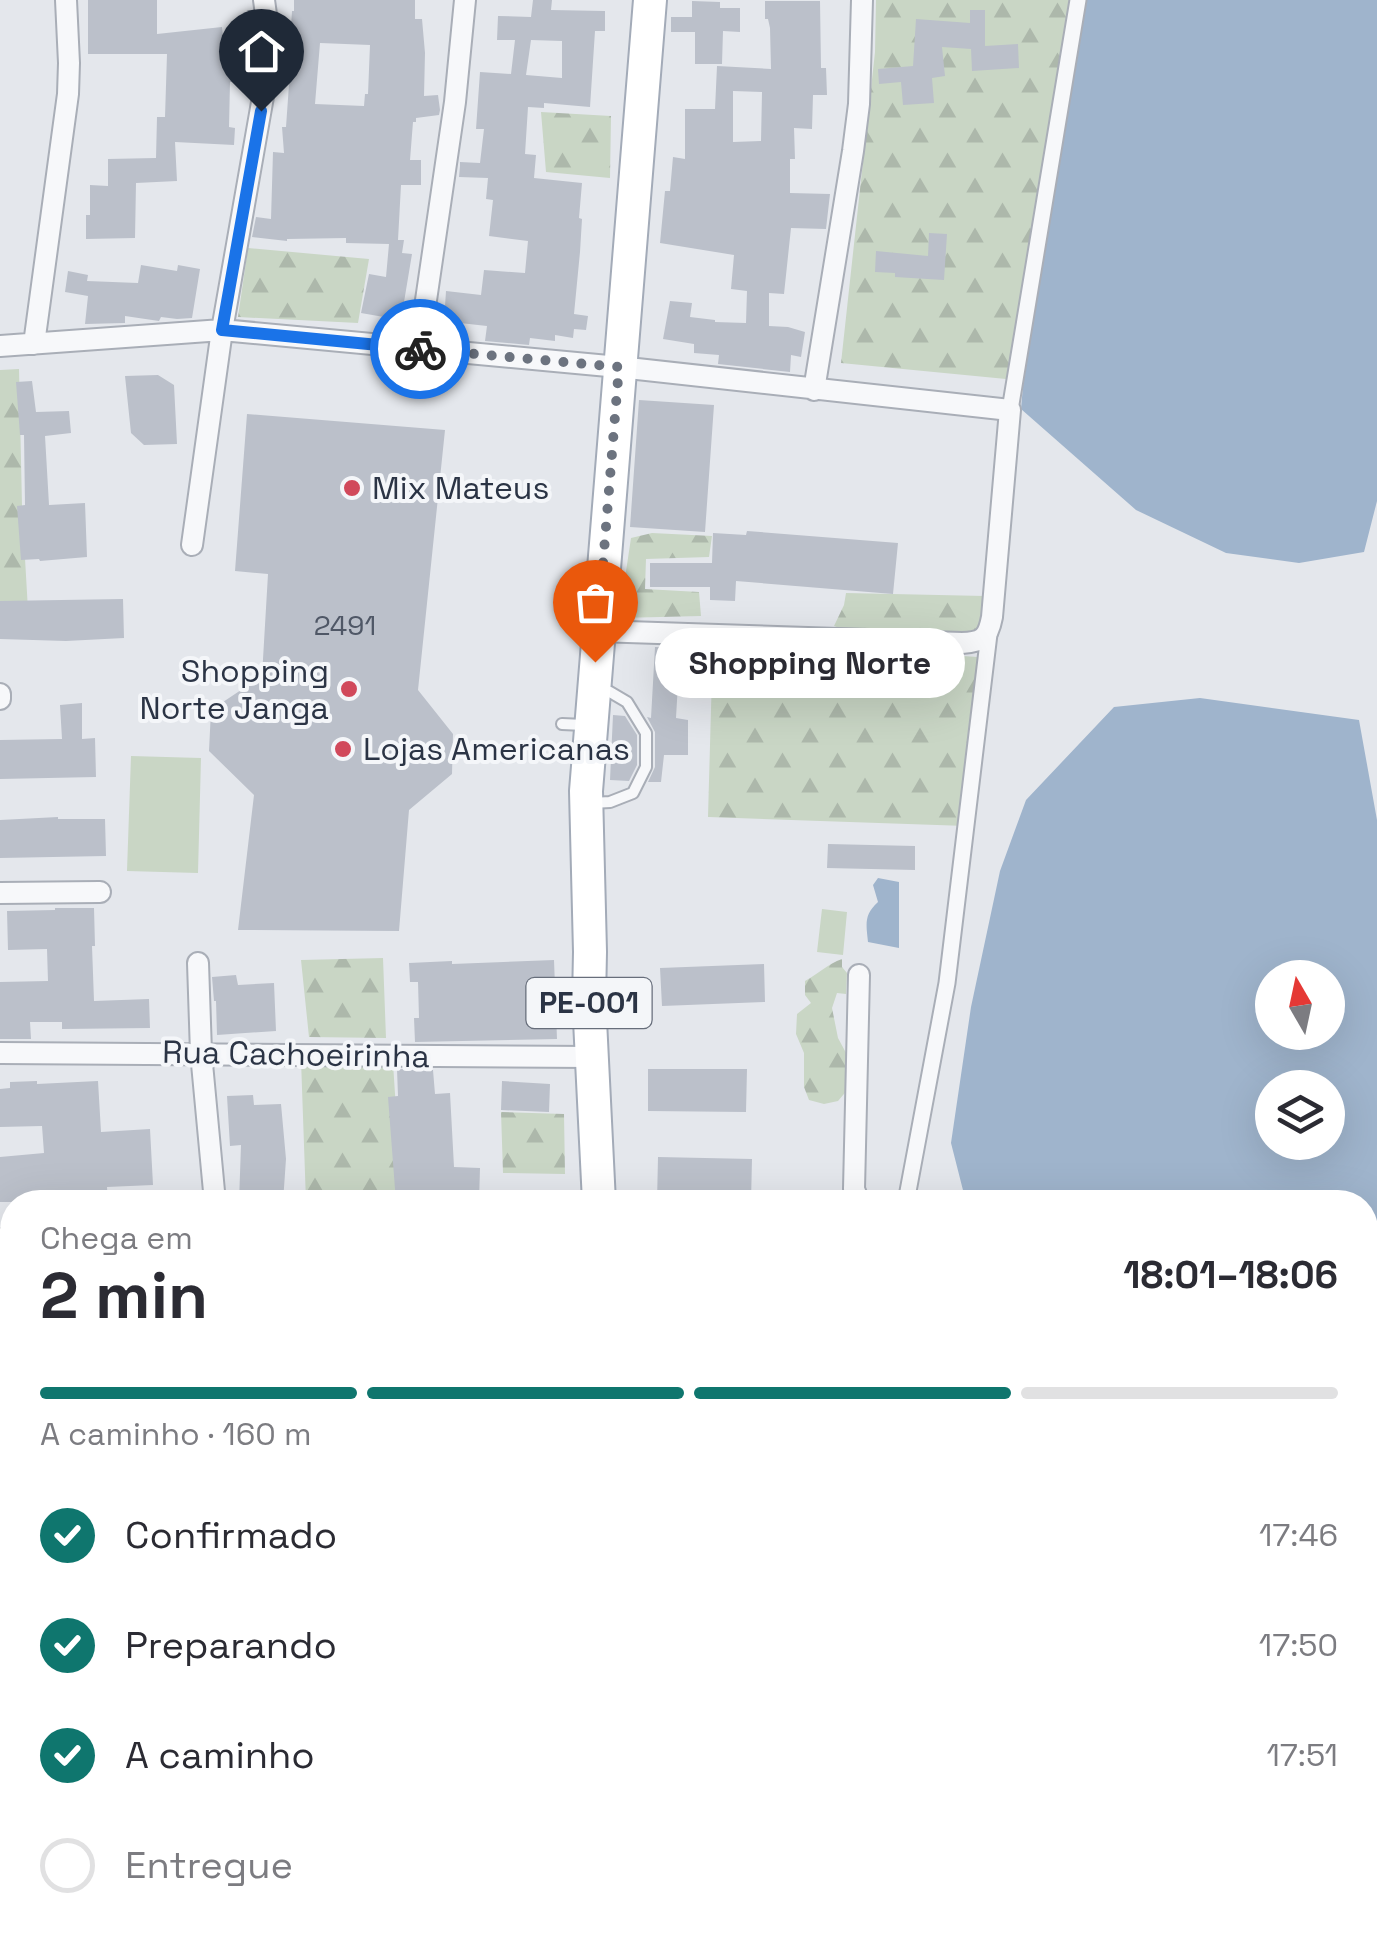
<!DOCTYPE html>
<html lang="pt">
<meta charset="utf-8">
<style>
:root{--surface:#fff;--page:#f2f2f3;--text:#2b2b33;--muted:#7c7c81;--line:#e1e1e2;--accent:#0f766e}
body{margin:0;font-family:"Space Grotesk",sans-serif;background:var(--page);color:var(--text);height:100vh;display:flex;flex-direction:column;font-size:38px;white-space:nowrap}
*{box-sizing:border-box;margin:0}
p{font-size:32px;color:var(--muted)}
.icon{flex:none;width:55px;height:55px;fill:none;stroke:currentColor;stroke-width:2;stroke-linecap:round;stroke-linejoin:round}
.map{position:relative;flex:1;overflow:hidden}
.side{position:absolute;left:0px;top:1190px;width:1378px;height:750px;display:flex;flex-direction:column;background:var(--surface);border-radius:40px 40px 0 0;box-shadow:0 10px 40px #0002}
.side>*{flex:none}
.needle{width:65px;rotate:351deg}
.tools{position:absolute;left:1255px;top:960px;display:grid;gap:20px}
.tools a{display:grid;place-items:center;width:90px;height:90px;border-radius:50%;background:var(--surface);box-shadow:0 10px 40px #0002;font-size:50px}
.pin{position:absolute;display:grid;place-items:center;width:85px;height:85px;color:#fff;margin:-102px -42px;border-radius:50% 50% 50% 0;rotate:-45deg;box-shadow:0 0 10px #0007}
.pin .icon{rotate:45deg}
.courier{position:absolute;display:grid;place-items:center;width:100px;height:100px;margin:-50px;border:8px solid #1a73e8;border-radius:50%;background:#fff;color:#222;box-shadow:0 2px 12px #0007}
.bubble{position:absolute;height:70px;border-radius:35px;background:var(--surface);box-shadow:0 10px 40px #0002;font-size:32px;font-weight:700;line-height:70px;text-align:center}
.head em{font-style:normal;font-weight:700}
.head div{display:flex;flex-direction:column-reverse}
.head{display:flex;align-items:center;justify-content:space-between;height:170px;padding:0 40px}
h1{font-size:65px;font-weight:700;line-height:75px}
.bar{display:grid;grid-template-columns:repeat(4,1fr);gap:15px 10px;align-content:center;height:120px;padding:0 40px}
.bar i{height:12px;border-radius:8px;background:var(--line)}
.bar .active{background:var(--accent)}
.bar p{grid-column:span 4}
ol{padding:0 40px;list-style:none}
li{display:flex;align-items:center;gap:30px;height:110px}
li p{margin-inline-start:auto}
li .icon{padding:10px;border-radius:50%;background:var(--accent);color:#fff;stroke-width:4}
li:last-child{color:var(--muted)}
li i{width:55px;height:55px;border:5px solid var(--line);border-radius:50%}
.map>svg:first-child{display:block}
</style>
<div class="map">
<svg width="1377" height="1940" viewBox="0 0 1377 1940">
<defs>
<pattern id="forest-firs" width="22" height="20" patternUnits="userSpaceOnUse" patternTransform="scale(2.5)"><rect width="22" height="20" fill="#c9d6c5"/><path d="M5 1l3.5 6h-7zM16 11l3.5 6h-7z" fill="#adb8ab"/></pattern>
</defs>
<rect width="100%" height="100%" fill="#e4e7ec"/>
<path fill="#c9d6c5" d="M131 756 201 758 198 873 127 871Z
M822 909 847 912 843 955 817 952Z"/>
<path fill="url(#forest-firs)" d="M876 0H1077L1006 379 841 363 875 52Z
M541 112 611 116 610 178 546 172Z
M248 248 369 259 358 323 238 317Z
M19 369 22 506 28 610 0 609V370Z
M652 533 712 536 709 557 646 559 645 589 699 592 701 616 619 618 631 538Z
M846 593 985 596 982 638 854 633 834 626 844 605Z
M713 638 991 658 966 826 708 817Z
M383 958 386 1038 309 1037 301 960Z
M842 959V967L847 973 846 994 837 993 832 1008 838 1038 852 1064 849 1088 838 1101 824 1104 809 1100 804 1087V1053L796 1034 797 1014 811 1003 805 995V981C818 974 828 964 842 959Z
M301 1060 393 1063 402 1202H306Z
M501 1112 564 1114 565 1174 503 1173Z"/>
<path fill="#9fb4cc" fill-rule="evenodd" d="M1079 0H1377V501L1364 552 1299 563 1226 553 1136 510 1021 409 1030 305Z
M1200 698 1359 720 1377 820V1940H1075L1065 1928H1365V1202H966L951 1143 971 1007 1000 871 1026 800 1114 707ZM1272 978H1328V1032H1272ZM1272 1088H1328V1142H1272Z
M878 878 899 882V948L868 942C866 923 864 915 878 902L873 885Z"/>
<path fill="#bbc0ca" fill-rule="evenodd" d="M88 0H157V34L222 27 225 57H234L235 82H230L229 127 235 128 234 145 175 142 177 181 136 183 135 238 86 239V215H90V185L108 186V159L156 158 157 117H165L167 54H88Z
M294 0H415V19H422L425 53 424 96 438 95 440 110 439 115 416 118V122H413L410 160H421V185H401L398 240H404L402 253 412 254 401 320 361 313 369 274 386 277 389 244 346 243V238L287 239V241L252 237 256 217 271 219 273 152 284 153 282 127H286L292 42H290L292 11H294ZM320 43 370 45 368 94H365L364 106 315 104Z
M533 0H552L551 10 605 11V31H595L590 107 544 103V108L528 107 525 154 536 155 534 178 582 183 579 218 582 219 580 252 574 314 588 316 586 330 574 329 573 338 555 335V341L530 338 529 345 485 341 487 326 460 323 458 338 443 337 446 291 481 295 484 270 525 273 528 241 489 236 493 200 486 199 488 178 459 177 460 166V162L480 163 484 129H476L480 72 511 74 515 40H497L498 16 531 17ZM531 40 562 41V78L526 75Z
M692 1 720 2V8H740V32L723 31 722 64H695V32H671V17H692Z
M765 1H820L821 68H826L827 95H813L812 129 794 128 795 159H790V193L830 194 826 229 791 228 784 294 769 293V326L788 327 805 332 801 357 791 355 790 372 718 364 719 355 694 353V344L663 339 670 301 692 303 690 317 715 320V322L746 323 747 291 731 289 734 255 660 243 665 191H670L673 157 685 159V109H715L717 66 771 69 770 28 768 19H765ZM733 91 762 92 761 141 733 142Z
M970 10H985V46L1018 44 1019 68 972 71 971 49 942 47 945 76 932 78 934 103 903 105 901 82 879 84 878 69 913 66 916 19 970 23Z
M929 233 947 234 944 280 895 277V273L875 272 876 251 928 256Z
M141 265 177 271 178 265 200 269 192 318 177 319 161 317 159 321 125 316V323L85 324 88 296 65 292 68 271 88 275 87 281 138 283Z
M158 375 174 385 177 444 144 445 131 433 125 376Z
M32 381 36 412 69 411 71 433 45 436 49 505 85 503 87 557 40 561 39 559 21 560 17 506 25 505 24 435H20L16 382Z
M639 400 714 405 705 532 630 527Z
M247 414 445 430 418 690 453 734 452 774 409 810 399 931 238 930 254 795 209 751 211 710 262 676 268 574 235 571Z
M747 531 898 543 893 594 736 581 735 601 710 600V587H650V563H712L713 533 746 535Z
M123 599 124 638 66 641 0 639V601Z
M655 647 680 648 676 718 688 720V755H664L661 782H648L655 767V732L647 717 651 718Z
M82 703V739L95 738 96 777 0 779V740L62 739 60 705Z
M613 715 625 716 637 735V765L629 781 610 780Z
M58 817V819H105L106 856 0 858V820Z
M828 844 915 846V870L827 868Z
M55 908H94L95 946H92L94 1001 149 999 150 1028 62 1029V1022H30L31 1039H0V982L48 981 47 949 8 950 7 911 55 910Z
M554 960 557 1039 415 1042 414 1018H419L418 982H410L409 963 452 961V964Z
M764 964 765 1002 662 1006 660 968Z
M236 975 238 985 274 983 276 1031 217 1035 216 1001H214L212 977Z
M397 1069 433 1070 435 1094 450 1093 454 1167 480 1168 479 1202H396L388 1097 398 1096Z
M648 1069H747L746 1112 648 1111Z
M37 1081V1084L98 1081 101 1132 150 1129 153 1185 107 1187 108 1202H0V1157L44 1153 42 1126 0 1127V1089L10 1088V1082Z
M502 1081 550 1084 549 1112 501 1110Z
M253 1095 254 1105 281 1104 286 1159 283 1202H239L241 1145 230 1146 227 1096Z
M658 1157 752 1159 751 1202H657Z"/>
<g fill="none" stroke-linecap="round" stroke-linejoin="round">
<defs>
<path id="service" d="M568 582 597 585
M562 724 584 725
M592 803 610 802 633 793 646 767V733L627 702 610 692 599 690
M595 1928 598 1935 605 1939 648 1937"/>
<path id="pedestrian" d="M1010 410 1078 0
M906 1202 947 983 989 634"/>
<path id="minor" d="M34 344 68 94 69 63 66 0
M0 346 222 330 619 367 1010 410 992 617C988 638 983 642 962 643L597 631
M419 348 455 102 465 0
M814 390 853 151 859 104 862 0
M192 545 222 330 267 74 270 44 264 0
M0 694V699
M0 893 100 892
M198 963 201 1053 215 1202
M0 1053 591 1057
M859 1202 854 1189 859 975
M0 1239H12
M0 1423H12
M0 1772 12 1771
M877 1928V1940
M51 1940V1928
M240 1940V1928
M439 1940V1928"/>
<path id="primary" d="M599 1202 589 1000 590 952 586 791 650 0
M650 1928 651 1940"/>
</defs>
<use href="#service" stroke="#a9aeb7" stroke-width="14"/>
<use href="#pedestrian" stroke="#a9aeb7" stroke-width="19"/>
<use href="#minor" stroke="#a9aeb7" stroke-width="24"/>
<use href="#primary" stroke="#a3abb8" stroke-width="36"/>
<use href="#service" stroke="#f7f8fa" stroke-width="10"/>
<use href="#pedestrian" stroke="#f7f8fa" stroke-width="15"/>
<use href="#minor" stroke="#f7f8fa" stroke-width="20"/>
<use href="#primary" stroke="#fff" stroke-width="32"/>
</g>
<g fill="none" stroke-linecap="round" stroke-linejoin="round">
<path stroke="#6c737f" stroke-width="10" stroke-dasharray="0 18" d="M420 349 619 367 595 662"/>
<path stroke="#1a73e8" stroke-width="12" d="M261 111 222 330 420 349"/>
</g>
<g fill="#d1495b" stroke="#f4f6f9" stroke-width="4">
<circle cx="352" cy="488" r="10"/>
<circle cx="349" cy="689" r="10"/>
<circle cx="343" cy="749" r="10"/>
</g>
<g text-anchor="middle" stroke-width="8" stroke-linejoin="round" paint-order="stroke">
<g font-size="28" fill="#4f5766">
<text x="345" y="635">2491</text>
</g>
<rect fill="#f4f6f9" stroke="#676e7b" stroke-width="2.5" x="526.5" y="978" width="125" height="50" rx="8"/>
<g font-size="30" font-weight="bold" fill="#2b3445">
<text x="589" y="1013">PE-001</text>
</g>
<g font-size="32" fill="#2b3445" stroke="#f4f6f9" text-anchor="start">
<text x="372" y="499">Mix Mateus</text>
<text x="329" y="682" text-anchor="end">Shopping<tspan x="329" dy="37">Norte Janga</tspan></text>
<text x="363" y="760">Lojas Americanas</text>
</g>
<g font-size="32" fill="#2b3445" stroke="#f4f6f9">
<text transform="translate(296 1054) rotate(1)" y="11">Rua Cachoeirinha</text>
</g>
</g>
</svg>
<div class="tools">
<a><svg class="needle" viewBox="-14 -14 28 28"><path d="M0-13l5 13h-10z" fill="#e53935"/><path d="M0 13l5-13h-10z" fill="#7c7c81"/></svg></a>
<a><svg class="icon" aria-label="layers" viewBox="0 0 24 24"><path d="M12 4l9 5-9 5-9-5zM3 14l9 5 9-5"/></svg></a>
</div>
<div class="pin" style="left:595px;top:662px;background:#ea580c"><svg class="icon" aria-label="bag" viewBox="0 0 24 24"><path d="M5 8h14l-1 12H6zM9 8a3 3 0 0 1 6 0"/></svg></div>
<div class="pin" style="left:261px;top:111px;background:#1f2937"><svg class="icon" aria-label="home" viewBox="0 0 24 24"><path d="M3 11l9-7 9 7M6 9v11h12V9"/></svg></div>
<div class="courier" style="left:420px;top:349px"><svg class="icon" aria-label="bike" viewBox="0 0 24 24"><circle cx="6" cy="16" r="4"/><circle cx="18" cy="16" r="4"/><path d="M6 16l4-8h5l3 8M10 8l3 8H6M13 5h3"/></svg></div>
<div class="bubble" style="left:655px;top:628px;width:310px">Shopping Norte</div>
<section class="side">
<div class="head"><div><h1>2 min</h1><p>Chega em</p></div><em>18:01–18:06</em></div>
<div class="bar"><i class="active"></i><i class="active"></i><i class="active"></i><i></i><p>A caminho · 160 m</p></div>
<ol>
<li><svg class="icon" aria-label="check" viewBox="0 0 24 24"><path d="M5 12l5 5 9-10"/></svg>Confirmado<p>17:46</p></li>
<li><svg class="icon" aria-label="check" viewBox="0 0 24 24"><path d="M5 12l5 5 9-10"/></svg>Preparando<p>17:50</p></li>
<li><svg class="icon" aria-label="check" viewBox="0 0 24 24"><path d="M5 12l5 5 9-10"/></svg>A caminho<p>17:51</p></li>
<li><i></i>Entregue</li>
</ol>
</section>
</div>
